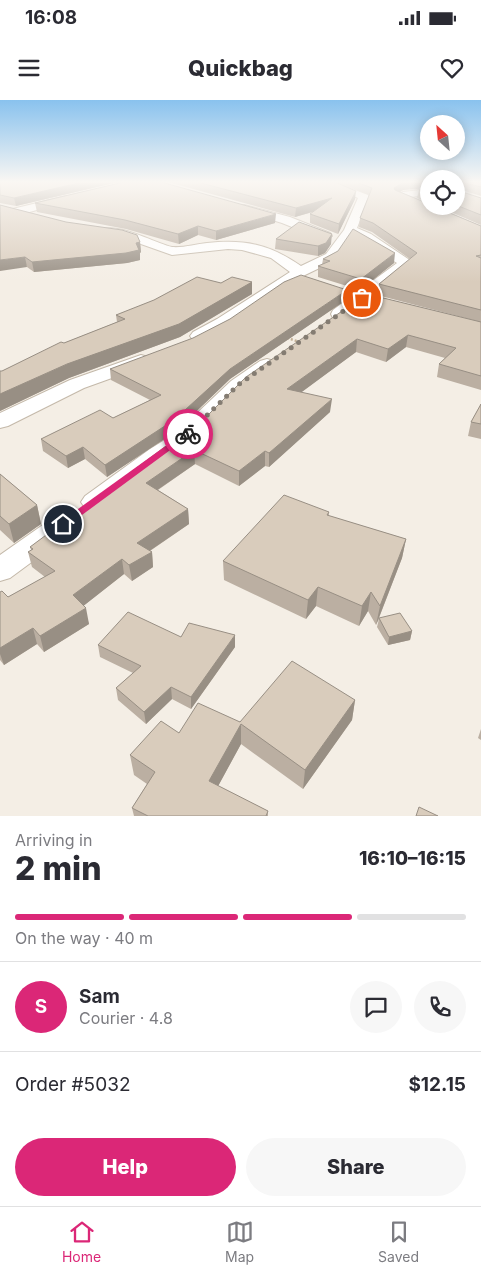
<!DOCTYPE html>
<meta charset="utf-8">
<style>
:root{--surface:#fff;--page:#f7f7f7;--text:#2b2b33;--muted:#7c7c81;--line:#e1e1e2;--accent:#db2777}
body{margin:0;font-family:Inter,sans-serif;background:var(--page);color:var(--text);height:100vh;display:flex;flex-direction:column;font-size:19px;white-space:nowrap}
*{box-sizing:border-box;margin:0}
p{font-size:16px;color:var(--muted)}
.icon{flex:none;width:28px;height:28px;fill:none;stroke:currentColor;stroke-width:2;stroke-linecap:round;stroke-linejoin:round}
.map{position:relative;height:716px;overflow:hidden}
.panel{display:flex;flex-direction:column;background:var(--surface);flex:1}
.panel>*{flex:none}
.needle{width:32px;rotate:333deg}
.buttons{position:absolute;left:420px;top:15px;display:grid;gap:10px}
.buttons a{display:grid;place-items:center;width:45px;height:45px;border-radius:50%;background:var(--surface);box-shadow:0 2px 12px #0003;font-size:25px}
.pin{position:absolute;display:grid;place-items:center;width:42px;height:42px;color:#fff;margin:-21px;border:2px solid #fff;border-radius:50%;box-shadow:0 1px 5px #0007}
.courier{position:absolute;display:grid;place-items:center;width:50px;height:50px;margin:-25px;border:4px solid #db2777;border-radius:50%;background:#fff;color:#222;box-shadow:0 1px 6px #0007}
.head em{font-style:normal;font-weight:800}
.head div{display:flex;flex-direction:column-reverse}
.head{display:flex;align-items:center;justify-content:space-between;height:85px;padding:0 15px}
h1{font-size:32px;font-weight:800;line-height:38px}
.bar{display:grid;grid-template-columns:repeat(4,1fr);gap:8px 5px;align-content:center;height:60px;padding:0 15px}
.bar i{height:6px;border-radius:4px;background:var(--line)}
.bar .active{background:var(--accent)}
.bar p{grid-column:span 4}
.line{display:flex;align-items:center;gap:12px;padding:0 15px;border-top:1px solid var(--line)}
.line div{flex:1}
.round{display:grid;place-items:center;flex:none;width:52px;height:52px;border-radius:26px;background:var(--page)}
.cta{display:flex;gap:10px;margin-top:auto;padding:10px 15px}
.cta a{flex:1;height:58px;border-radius:30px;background:var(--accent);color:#fff;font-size:20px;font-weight:800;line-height:58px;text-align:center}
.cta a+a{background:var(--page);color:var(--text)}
.status{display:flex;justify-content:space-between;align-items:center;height:35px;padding:0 25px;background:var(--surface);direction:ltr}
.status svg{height:14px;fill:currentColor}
header{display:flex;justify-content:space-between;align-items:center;height:65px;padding:0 15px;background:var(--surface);font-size:22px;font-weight:800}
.menu{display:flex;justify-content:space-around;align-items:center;height:70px;border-top:1px solid var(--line);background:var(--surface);font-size:14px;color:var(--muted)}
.menu a{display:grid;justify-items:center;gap:2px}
.menu .active{color:var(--accent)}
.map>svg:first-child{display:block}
</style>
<div class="status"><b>16:08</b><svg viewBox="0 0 49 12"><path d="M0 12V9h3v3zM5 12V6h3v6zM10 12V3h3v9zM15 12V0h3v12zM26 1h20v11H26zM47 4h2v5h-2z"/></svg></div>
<header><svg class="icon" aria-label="menu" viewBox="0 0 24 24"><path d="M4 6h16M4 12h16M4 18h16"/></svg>Quickbag<svg class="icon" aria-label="heart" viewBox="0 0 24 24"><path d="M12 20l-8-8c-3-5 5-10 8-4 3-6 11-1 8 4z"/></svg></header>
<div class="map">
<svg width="481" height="716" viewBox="0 0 481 716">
<rect width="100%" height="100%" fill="#f4eee5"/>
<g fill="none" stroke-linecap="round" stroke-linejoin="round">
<defs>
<path id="minor" d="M321 82H334L368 95 369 97 357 128 371 134 414 163 345 218H333L331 214 333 210 397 163 352 136 336 160 305 175 229 227 199 241 193 240 190 236 193 232 217 219 290 172 271 158 242 150 228 149 172 155 124 138 102 135 100 132C111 119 157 144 172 147 183 148 196 144 207 143 245 139 269 144 301 166L326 154 344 130 358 98Z
M481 85V91L456 94V88Z
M429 89V95L410 97 481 127V136L395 97 403 92Z
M66 96 70 97 71 99 70 101 0 120V112Z
M244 105 290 117 330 133 332 136 326 140 322 139 282 123 240 110 238 108Z
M141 255 148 257 150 261 148 265 84 288 8 326 0 328V313L70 280Z
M267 259 274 261 277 265 274 269 245 289 192 343 166 359 103 408 94 410 85 408 81 402 85 396 150 349 176 333 231 281 260 261Z
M57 420 67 422 71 429 67 436 10 478 0 481V455L47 422Z"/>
</defs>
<use href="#minor" stroke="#c3b8a9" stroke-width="2"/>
<path stroke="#c3b096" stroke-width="2.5" stroke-dasharray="2 2" stroke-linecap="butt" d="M287 238 300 242"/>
<use href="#minor" fill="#fff" fill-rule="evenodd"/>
</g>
<path fill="#bbafa2" d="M0 82H118L16 106 0 103Z
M168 82H335L355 99 338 134 310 123V114L313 112 295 117Z
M337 82H429L403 90 400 92 481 126V290L437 277 439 264 445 258 406 247 386 262 356 252 301 292 330 312 269 367 265 366 239 386 195 364 158 390 188 409 189 424 150 451 152 452 153 467 132 481 124 474 83 506 89 524 44 552 37 544 4 565 0 560V492L8 497 45 477 32 467 28 452 31 450 30 447 124 380 123 378 193 330 367 194 473 220 377 195 379 184 410 159 372 132 359 127 360 118 369 95Z
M456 82H481V96L456 88Z
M429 88V103L417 98 419 90Z
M456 90 481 98V125L437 106H456Z
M35 103 275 123 216 140 198 135 179 144 126 129 37 112Z
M0 105 140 142 141 152 140 153V160L127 163 34 172 27 167Z
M276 139 331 144 325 153 318 156 275 149Z
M338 151 394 163 360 190 318 177V166L322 165 323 159Z
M252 182V194L180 237 69 278 0 311V271H2L64 243 117 222 116 215 221 183Z
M346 200 230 279 175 332 107 377 85 359 68 368 43 351 41 339 113 318 150 300 111 280 110 269Z
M481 304V339L468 336 471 322Z
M0 374 37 405 41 424 14 443 0 430Z
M329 412V416L406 439 402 458 379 518 412 531 410 540 388 545 377 527 379 519 376 525 368 511 359 526 316 506 306 519 224 480 223 461Z
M181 537 235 547 191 609 172 599 146 624 118 600 116 588 133 573 100 557 98 545Z
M355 600 352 620 303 689 241 644 218 686 268 711V716H134L132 708 147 684 134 675 130 655 179 633Z
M481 629V640L478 638Z"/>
<path fill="#988f84" d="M83 82H118L16 106 14 98Z
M404 82H429V88L403 90 393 96 394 88Z
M356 91 355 99 338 134 339 124Z
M332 98V106L295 117 296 108Z
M276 114 275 123 216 140V131Z
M198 126V135L179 144 178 134Z
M332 134 331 144 325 153 318 156V146Z
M140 142 141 152 140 153V160L127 163 34 172 32 162Z
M395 153 394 163 360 190 361 179Z
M25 157 27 167 0 171V160Z
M252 182V194L180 237 69 278 0 311V294Z
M347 190 346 200 230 279 175 332 107 377 105 365 230 269Z
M408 235 406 247 386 262 388 249Z
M357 239 356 252 287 303V289Z
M332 299 330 312 269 367V353Z
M83 347 85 359 68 368 66 356Z
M194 350 195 364 147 397 146 383Z
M265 351V366L239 386V371Z
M37 405 41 424 14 443 9 424Z
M188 409 189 424 139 458 137 443Z
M406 439 402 458 376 525 380 506Z
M152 452 153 467 132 481 129 465Z
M122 459 124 474 77 511 73 495Z
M318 487 316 506 306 519 308 500Z
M371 492 368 511 359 526 362 506Z
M86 508 89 524 44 552 40 536Z
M33 528 37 544 4 565 0 554V548Z
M412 531 410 540 388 545 389 537Z
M235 535V547L191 609V597Z
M171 587 172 599 146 624 144 612Z
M355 600 352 620 303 689 305 670Z
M241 624V644L210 701 209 681Z"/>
<path fill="#d9ccbc" stroke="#988f84" d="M0 82H83L14 98 0 95Z
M124 82H161L276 114 216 131 198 126 178 134 125 120 35 103Z
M197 82H335L356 91 339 124 310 114 332 98 296 108Z
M356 82H410H404L394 88 395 90 429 104V106H433L481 126V155L476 156 481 158V210L379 184 417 153 373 123 360 118 372 88Z
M462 82H481V87Z
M429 88V94L419 90Z
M456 90 481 98V115L456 105Z
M0 105 66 122 122 130 137 135 140 142 136 143 139 150 126 153 32 162 25 157 0 160Z
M299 122 332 134 326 143 318 146 276 139Z
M353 129 395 153 361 179 318 166 330 161 323 159 338 151Z
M301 175 347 190 230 269 174 320 105 365 83 347 66 356 41 339 100 310 113 318 161 295 110 269 193 238 230 219 284 182Z
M197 177 221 183 232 177 252 182 179 224 67 264 0 294V271H2L61 242 64 243 125 219 116 215 154 200Z
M367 194 481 222V276L439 264 456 248 408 235 388 249 357 239 287 289 332 299 269 353 265 351 239 371 194 350 146 383 188 409 137 443 152 452 129 465 122 459 73 495 86 508 40 536 33 528 0 548V492L2 491 8 497 55 471 28 452 33 449 30 447 108 389 125 379 123 378 166 346 193 330 246 277Z
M481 304V324L471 322Z
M0 374 37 405 9 424 0 416Z
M284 395 329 412 327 415 406 439 380 506 371 492 362 506 318 487 308 500 223 461Z
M128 512 181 537 189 523 235 535 191 597 171 587 144 612 116 588 141 566 98 545Z
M400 513 412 531 389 537 379 518Z
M292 561 355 600 305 670 241 624 209 681 268 711 266 716H148L132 708 155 672 130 655 161 621 179 633 198 603 240 622Z
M419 707 438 716H416Z"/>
<linearGradient id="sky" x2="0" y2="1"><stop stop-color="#89c2ee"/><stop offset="0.45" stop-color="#faf7f3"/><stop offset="1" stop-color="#faf7f3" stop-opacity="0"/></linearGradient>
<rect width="481" height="182" fill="url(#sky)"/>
<path fill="#db2777" d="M185 332 192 334 67 426H60V422Z"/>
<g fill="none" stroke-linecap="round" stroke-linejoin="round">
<path stroke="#847c72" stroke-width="5" stroke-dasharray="0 9" d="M188 334 238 285 362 198"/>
</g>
</svg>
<div class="buttons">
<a><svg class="needle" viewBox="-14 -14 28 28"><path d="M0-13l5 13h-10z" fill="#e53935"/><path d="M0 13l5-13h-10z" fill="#7c7c81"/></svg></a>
<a><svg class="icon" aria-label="locate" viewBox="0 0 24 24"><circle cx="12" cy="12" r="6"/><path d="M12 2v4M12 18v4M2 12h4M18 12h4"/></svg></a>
</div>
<div class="pin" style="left:362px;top:198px;background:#ea580c"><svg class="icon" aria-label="bag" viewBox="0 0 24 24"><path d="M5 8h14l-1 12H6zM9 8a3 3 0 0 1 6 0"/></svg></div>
<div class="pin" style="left:63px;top:424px;background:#1f2937"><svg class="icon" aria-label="home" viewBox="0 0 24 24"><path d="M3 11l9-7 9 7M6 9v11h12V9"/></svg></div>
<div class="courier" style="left:188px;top:334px"><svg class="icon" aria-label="bike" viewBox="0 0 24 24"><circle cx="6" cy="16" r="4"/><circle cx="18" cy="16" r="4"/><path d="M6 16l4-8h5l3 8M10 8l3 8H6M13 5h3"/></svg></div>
</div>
<section class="panel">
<div class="head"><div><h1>2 min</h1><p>Arriving in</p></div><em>16:10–16:15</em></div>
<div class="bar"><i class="active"></i><i class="active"></i><i class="active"></i><i></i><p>On the way · 40 m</p></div>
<div class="line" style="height:90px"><b class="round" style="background:var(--accent);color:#fff">S</b><div><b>Sam</b><p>Courier · 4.8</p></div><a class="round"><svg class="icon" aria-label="chat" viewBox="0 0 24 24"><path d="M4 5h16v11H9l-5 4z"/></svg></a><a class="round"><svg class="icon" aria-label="phone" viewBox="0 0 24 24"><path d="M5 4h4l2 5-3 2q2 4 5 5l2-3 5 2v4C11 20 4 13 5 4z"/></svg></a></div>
<div class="line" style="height:65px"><div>Order #5032</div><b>$12.15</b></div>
<div class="cta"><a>Help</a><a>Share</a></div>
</section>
<nav class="menu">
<a class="active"><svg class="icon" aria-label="home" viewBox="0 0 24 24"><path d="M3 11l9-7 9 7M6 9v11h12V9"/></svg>Home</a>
<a><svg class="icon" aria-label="map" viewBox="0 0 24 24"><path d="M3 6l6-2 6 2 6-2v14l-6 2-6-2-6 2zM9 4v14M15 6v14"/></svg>Map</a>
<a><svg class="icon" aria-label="saved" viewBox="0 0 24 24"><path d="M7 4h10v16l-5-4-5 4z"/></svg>Saved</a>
</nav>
